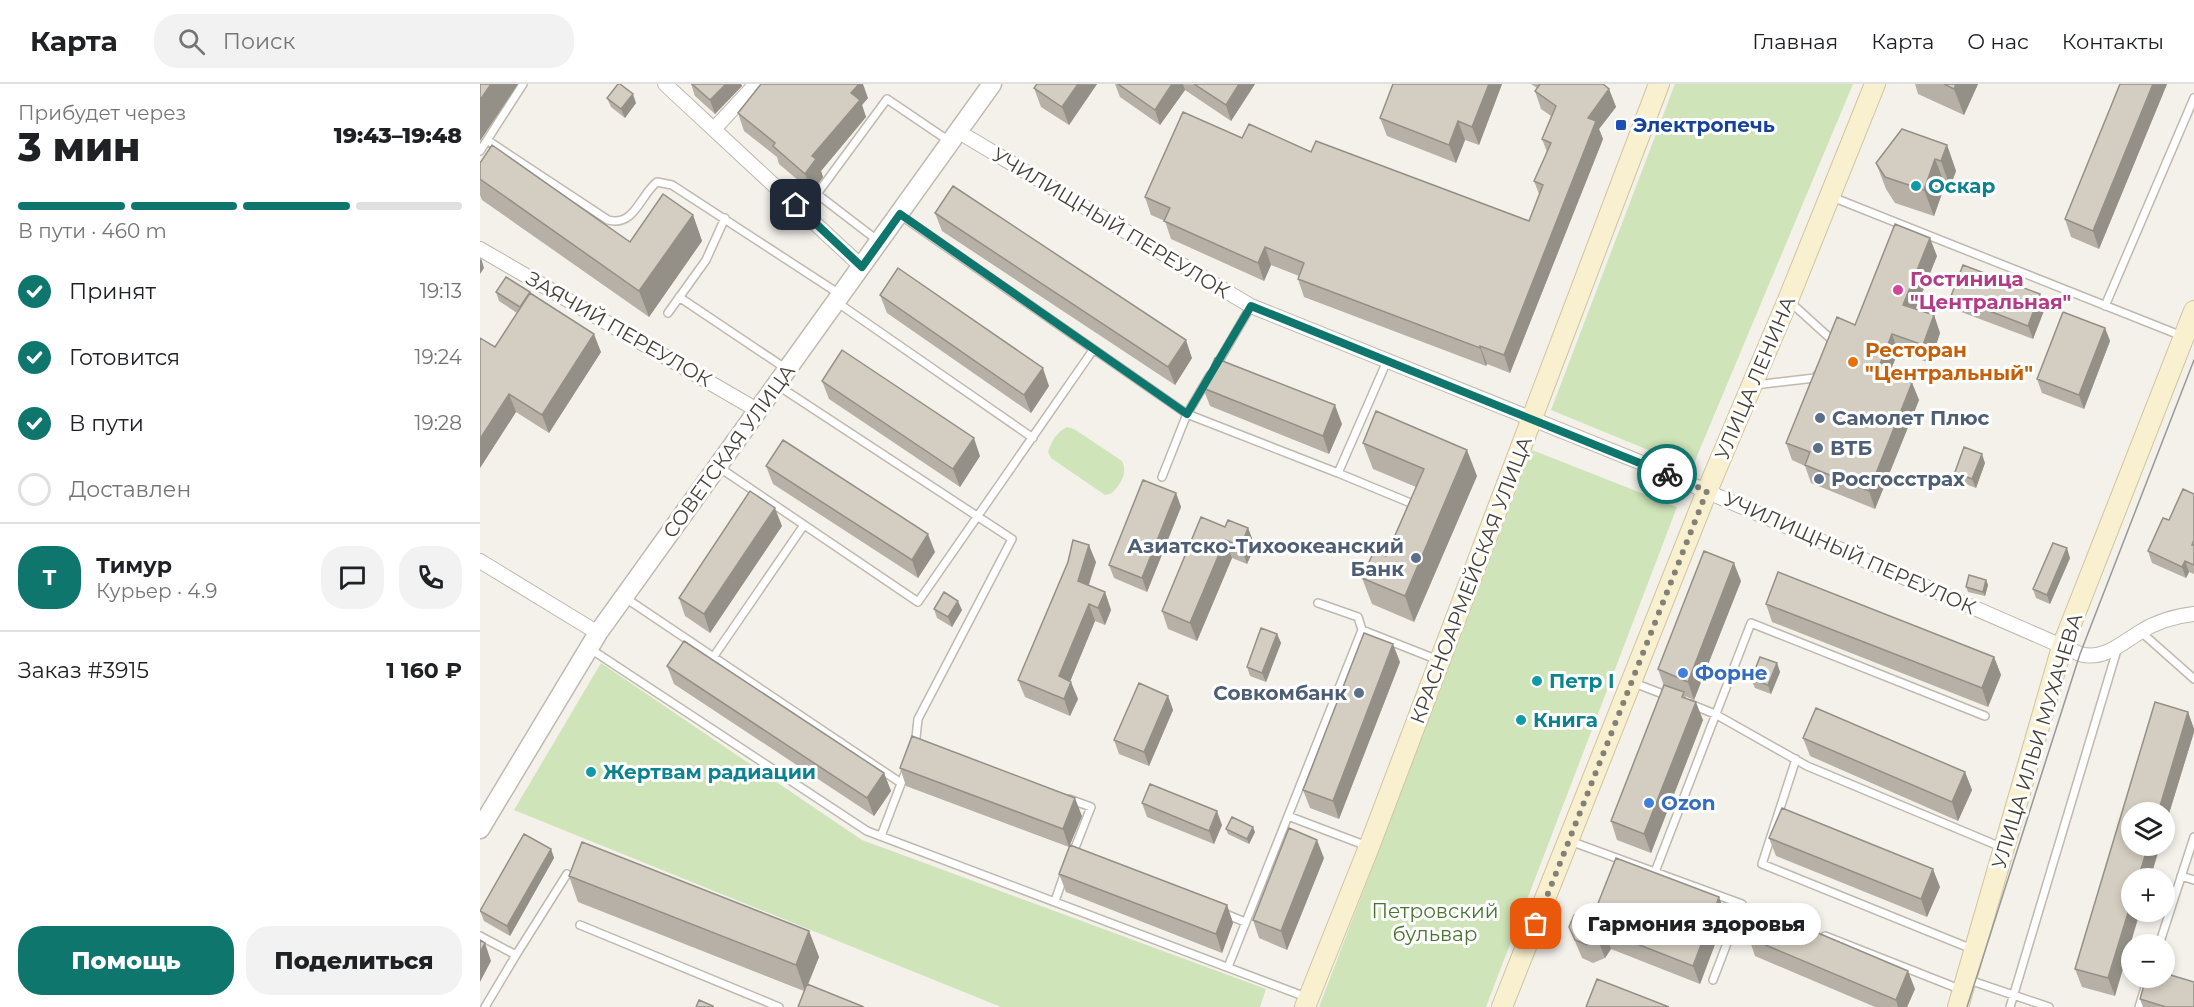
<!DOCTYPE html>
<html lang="ru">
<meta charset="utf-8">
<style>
:root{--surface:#fff;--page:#f2f2f2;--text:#202124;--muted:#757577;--line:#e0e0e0;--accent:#0f766e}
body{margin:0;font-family:Montserrat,sans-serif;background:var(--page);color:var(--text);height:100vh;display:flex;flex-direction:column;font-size:22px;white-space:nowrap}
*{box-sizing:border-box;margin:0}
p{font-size:20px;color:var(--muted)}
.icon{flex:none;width:33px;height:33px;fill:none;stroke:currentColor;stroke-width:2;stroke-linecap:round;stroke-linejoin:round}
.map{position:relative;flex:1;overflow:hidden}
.side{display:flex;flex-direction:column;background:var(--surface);width:480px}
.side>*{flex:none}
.buttons{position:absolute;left:1641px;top:718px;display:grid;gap:12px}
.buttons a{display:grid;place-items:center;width:54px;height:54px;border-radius:50%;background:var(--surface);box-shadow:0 3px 9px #0003;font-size:30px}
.pin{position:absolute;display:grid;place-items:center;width:51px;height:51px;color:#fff;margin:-26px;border-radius:12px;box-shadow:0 3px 9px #0006}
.courier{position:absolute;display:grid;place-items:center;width:60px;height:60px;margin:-30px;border:4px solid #0f766e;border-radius:50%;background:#fff;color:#222;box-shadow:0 2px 8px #0007}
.bubble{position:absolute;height:42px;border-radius:21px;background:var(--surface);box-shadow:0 3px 9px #0003;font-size:20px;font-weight:800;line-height:42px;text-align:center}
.headline em{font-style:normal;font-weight:800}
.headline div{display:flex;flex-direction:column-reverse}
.headline{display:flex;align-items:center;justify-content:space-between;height:102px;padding:0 18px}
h1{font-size:39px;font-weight:800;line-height:45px}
.bar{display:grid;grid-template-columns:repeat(4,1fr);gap:9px 6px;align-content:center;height:72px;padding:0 18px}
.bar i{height:8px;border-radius:4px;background:var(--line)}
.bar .active{background:var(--accent)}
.bar p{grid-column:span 4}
.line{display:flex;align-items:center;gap:15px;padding:0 18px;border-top:2px solid var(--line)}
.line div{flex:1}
.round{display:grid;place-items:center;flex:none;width:63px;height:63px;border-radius:24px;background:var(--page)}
ol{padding:0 18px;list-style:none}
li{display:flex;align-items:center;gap:18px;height:66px}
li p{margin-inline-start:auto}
li .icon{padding:6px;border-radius:50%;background:var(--accent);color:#fff;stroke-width:4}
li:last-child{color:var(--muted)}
li i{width:33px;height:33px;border:3px solid var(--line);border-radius:50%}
.cta{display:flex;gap:12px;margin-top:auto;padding:12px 18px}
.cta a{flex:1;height:69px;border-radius:24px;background:var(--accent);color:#fff;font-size:24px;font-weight:800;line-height:69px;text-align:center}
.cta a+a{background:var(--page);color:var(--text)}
header{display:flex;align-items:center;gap:36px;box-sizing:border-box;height:84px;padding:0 30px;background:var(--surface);border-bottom:2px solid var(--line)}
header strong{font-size:28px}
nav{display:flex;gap:33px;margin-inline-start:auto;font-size:21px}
.search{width:420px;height:54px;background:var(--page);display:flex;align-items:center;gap:15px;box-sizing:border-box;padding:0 21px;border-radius:24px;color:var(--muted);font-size:22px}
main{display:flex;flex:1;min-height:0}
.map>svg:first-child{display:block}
</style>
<header>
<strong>Карта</strong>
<div class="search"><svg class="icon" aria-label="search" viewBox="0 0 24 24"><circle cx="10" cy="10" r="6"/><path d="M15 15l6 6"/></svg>Поиск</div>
<nav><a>Главная</a><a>Карта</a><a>О нас</a><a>Контакты</a></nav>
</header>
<main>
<section class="side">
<div class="headline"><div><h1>3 мин</h1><p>Прибудет через</p></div><em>19:43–19:48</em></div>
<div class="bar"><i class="active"></i><i class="active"></i><i class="active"></i><i></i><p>В пути · 460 m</p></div>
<ol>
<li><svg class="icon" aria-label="check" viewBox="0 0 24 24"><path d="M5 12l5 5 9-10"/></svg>Принят<p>19:13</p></li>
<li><svg class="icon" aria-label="check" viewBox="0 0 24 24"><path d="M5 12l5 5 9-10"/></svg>Готовится<p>19:24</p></li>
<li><svg class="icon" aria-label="check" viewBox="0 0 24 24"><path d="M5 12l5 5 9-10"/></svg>В пути<p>19:28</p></li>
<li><i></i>Доставлен</li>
</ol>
<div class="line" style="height:108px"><b class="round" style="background:var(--accent);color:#fff">Т</b><div><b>Тимур</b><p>Курьер · 4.9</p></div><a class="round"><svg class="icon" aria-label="chat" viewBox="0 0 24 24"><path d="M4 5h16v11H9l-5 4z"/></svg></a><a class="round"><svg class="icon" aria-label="phone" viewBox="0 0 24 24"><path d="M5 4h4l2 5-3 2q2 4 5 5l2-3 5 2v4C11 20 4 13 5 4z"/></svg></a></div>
<div class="line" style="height:78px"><div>Заказ #3915</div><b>1 160 ₽</b></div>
<div class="cta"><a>Помощь</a><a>Поделиться</a></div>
</section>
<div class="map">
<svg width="1714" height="923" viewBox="0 0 1714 923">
<rect width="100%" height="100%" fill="#f4f1eb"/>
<path fill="#cfe4b8" d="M1195 0H1373L1212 384 1071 326Z
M587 343 594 345 642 377C648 390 641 399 632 409L625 411 571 374 568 368C572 356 576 349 587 343Z
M1052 366 1197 423 1006 923H839Z
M121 579 382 756 786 905 780 923H521L34 726Z"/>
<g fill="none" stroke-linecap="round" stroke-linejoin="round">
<defs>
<path id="service" d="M7 56 128 136C155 143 160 111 177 98L192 101 361 211
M0 67 43 0
M1352 113 1702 252
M420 131 707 330 730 291
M397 156 337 110 407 15 469 57
M199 213 305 284
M1309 217 1352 256 1351 259
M358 219 553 354
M1625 222 1714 14
M188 229 226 176 245 134
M907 277 858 389 933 420 931 425
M736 282 771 222
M297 301 532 455 438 635 435 663
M1275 301 1335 294 1337 291
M240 384 438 518 613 266
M682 393 707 330 858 389
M144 513 421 699
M838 519 878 533 882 546
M1661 548 1714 595
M109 564 387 747 826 913
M232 575 324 441
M1154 599 1188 612
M1210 620 1235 630 1327 682 1521 763
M1316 675 1282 780 1492 865
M589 715 611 723 593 769
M808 732 887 762
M401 752 427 684
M1090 757 1262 820 1233 896
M1175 788 1271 539 1505 632
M1701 792 1714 796
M575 817 584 791
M743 829 765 838
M100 841 299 923
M0 852 36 871 87 790
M1345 852 1482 906
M1679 861 1714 753
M748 883 882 546 958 576
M1489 896 1569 923
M5 923 36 871
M1530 923 1637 566
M1659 923 1668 894"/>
<path id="minor" d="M185 0 382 183
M234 45 276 0
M479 48 771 222 1157 377 1600 570C1623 577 1642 559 1660 548 1676 538 1695 532 1714 530
M0 165 277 326
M0 477 118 549"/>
<path id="tertiary" d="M0 745 118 549 512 0"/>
<path id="secondary" d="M825 923 889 763 1179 0
M1022 923 1227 407 1308 216 1395 0
M1478 923 1582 563 1714 227"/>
</defs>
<use href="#service" stroke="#bfb9ae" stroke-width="10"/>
<use href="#minor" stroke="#bfb9ae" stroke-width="16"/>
<use href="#tertiary" stroke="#bfb9ae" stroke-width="21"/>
<use href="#secondary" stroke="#cfc49f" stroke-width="22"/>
<use href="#service" stroke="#fff" stroke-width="7"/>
<use href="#minor" stroke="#fff" stroke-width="14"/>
<use href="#tertiary" stroke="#fff" stroke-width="18"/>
<use href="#secondary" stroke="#f9f0cf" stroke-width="20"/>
<path stroke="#989898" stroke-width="1.5" d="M1487 923 1600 570 1714 276"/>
</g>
<path fill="#b6b0a6" d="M211 0H261L262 2 235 30 215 12Z
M557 0H617L589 41 561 23 554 4Z
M635 0H775L751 37 705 6 680 41 640 13Z
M1022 0 999 61 985 56 976 79 907 52 900 34Z
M1051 0H1123L1129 5 1136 23 1119 45 1123 55 1030 289 1007 280 1006 282 824 213 818 195 819 192 791 181 784 197 691 155 685 137 671 131 665 113 762 54 831 68 1049 137 1059 110 1054 97 1067 68 1062 55 1071 32 1061 25 1055 7 1057 4Z
M1435 0H1498L1484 31 1438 10Z
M1640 0H1687L1619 165 1591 153 1585 135Z
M127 14 156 19 145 34 131 23Z
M388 14 382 21 386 33 341 87 343 93 332 108 299 80 297 73 264 47 258 29Z
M1467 61 1476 87 1470 103 1465 101 1454 132 1415 119 1406 105 1396 79Z
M0 79 150 158 213 131 222 157 169 233 2 116 0 111Z
M455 129 712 274 695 301 462 147Z
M1457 172 1435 225 1454 231 1460 249 1450 279 1418 268 1409 290 1432 299 1439 316 1395 425 1331 399 1325 382 1312 376 1306 359 1375 241Z
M16 208H50L51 210 121 268 69 349 36 328 0 384 15 263 37 229 19 217Z
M1560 210 1565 224 1553 255 1476 226 1471 212Z
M400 211 569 302 551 329 407 229Z
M1625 244 1630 257 1604 325 1562 309 1557 295Z
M342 297 500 372 480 403 349 315Z
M723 304 862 340 849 370 730 322Z
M883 359 997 392 934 538 892 520 882 494 906 472 936 403 893 385Z
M1505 379 1496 404 1478 397 1475 388Z
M286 382 455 468 438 494 293 400Z
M696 409 701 423 667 508 634 494 629 481Z
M1714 410V490L1709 488 1706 494 1672 479 1668 467 1689 436Z
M302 442 230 549 205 532 199 514Z
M745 443 768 444 775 462 767 480 752 474 717 557 688 545 682 527Z
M1590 474 1570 520 1556 514 1553 505Z
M588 478H616L609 501 625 508 631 526 625 541 615 537 590 597 598 615 590 632 545 613 538 596Z
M1506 496 1508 501 1505 512 1488 508 1486 503Z
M1261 497 1214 616 1205 612 1223 636 1171 769 1137 756 1131 737 1184 602 1178 585Z
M1286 520 1514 573 1521 591 1508 623 1292 538Z
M454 525 482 526 472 543 457 534Z
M797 550 801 559 786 598 770 592 767 583Z
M920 578 859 735 830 724 823 706Z
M1297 579 1300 588 1291 610 1275 604 1271 595Z
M187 582 404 689 411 707 394 732 194 600Z
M688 612 693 626 669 682 639 670 634 656Z
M1708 628 1714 645V648L1684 746 1652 762H1680L1670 795H1652L1635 912 1602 903 1595 885Z
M1323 654 1485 688 1492 706 1478 737 1330 672Z
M420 684 602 732 589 763 426 702Z
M662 719 742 741 734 760 667 733Z
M746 745 775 748 769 760 748 750Z
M1289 754 1460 803 1447 833 1296 772Z
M71 765 74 774 30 852 4 837 0 827Z
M844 774 807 866 779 854 773 836Z
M579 790 747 821 753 839 742 869 586 808Z
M89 792 329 847 339 873 328 901 324 907 98 818Z
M1115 827 1246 831 1220 900 1131 865 1125 874 1113 879 1102 874 1089 843Z
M1269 854 1435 905 1427 923H1395L1275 872Z
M1660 915 1714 923H1663Z"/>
<path fill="#949087" d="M11 0H38L0 57V16Z
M246 0H261L262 2 235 30 230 16Z
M379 0H383L388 14 382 21 386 33 341 87 343 93 332 108 325 90 332 72 371 9Z
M598 0H617L589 41 582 23Z
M692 0H703L705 6 680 41 675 26Z
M759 0H775L751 37 746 21Z
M1009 0H1022L999 61 992 43Z
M1476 0H1498L1484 31 1474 5Z
M1673 0H1687L1619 165 1613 147Z
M1129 5 1136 23 1119 45 1123 55 1030 289 1024 271 1108 34Z
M153 10 156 19 145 34 141 25Z
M978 37 985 56 976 79 969 61Z
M1467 61 1476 87 1470 103 1461 77Z
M1455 75 1465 101 1454 132 1444 106Z
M213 131 222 157 169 233 159 207Z
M1450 154 1457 172 1430 239 1423 221Z
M785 163 791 181 784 197 778 179Z
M1 174 4 184 0 190V176Z
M1560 210 1565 224 1553 255 1548 242Z
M1454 231 1460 249 1450 279 1443 261Z
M1625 244 1630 257 1604 325 1599 311Z
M114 250 121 268 69 349 62 331Z
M1412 250 1418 268 1404 303 1398 285Z
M706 256 712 274 695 301 688 283Z
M1000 262 1007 280 1006 282 1000 264Z
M563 284 569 302 551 329 544 311Z
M1432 299 1439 316 1395 425 1389 407Z
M29 310 36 328 0 384V355Z
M855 321 862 340 849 370 843 352Z
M494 354 500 372 480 403 473 385Z
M987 366 997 392 934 538 925 512Z
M1502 370 1505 379 1496 404 1492 395Z
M696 409 701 423 667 508 662 494Z
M295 424 302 442 230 549 224 530Z
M768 444 775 462 767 480 761 462Z
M448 450 455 468 438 494 432 476Z
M745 456 752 474 717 557 710 539Z
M609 461 616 478 604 514 598 497Z
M1587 464 1590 474 1570 520 1567 511Z
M1705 477 1709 488 1706 494 1702 483Z
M1254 479 1261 497 1214 616 1208 598Z
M1506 496 1508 501 1505 512 1503 508Z
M625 508 631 526 625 541 618 524Z
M478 517 482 526 472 543 468 533Z
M609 520 615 537 585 610 579 592Z
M797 550 801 559 786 598 782 589Z
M913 560 920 578 859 735 853 717Z
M1514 573 1521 591 1508 623 1502 604Z
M1297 579 1300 588 1291 610 1288 601Z
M591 598 598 615 590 632 584 615Z
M688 612 693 626 669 682 664 668Z
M1216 618 1223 636 1171 769 1164 750Z
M1708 628 1714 645V648L1684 746V729H1678Z
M1485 688 1492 706 1478 737 1472 718Z
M404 689 411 707 394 732 387 714Z
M595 714 602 732 589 763 583 745Z
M737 727 742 741 734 760 729 747Z
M773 743 775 748 769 760 767 755Z
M837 756 844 774 807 866 801 847Z
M1668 762H1680L1670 795H1658Z
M71 765 74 774 30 852 27 842Z
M1453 785 1460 803 1447 833 1441 815Z
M1239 813 1246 831 1220 900 1213 882Z
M1652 816V828H1660L1635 912 1628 894Z
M747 821 753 839 742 869 736 850Z
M329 847 339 873 325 907 316 881Z
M1124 847 1131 865 1125 874 1118 856Z
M5 859 11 877 0 898V868Z
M1428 887 1435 905 1427 923H1418L1416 916Z"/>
<path fill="#d4cdc1" stroke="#949087" stroke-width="1.5" d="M0 0H11L0 16Z
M138 0H140L153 10 141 25 127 14Z
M212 0H246L230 16Z
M281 0H379L371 9 380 16 332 72 336 75 325 90 293 62 295 59 258 29Z
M557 0H598L582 23 554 4Z
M638 0H692L675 26Z
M714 0H759L746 21Z
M913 0H1009L992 43 978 37 969 61 900 34Z
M1060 0H1123L1129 5 1108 34 1116 37 1024 271 1000 262V264L818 195 824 179 785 163 778 179 684 137 690 124 665 113 703 28 762 54 769 40 831 68 836 57 1049 137 1063 101 1054 97 1071 59 1062 55 1076 22 1055 7Z
M1464 0H1476L1474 5Z
M1640 0H1673L1613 147 1585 135Z
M1422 45 1467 61 1461 77 1455 75 1444 106 1405 93 1396 79Z
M12 61 150 158 183 110 213 131 159 207 0 95V79Z
M473 102 706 256 688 283 455 129Z
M1415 140 1450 154 1423 221 1454 231 1443 261 1412 250 1398 285 1432 299 1389 407 1325 381 1330 368 1306 359 1357 233 1375 241Z
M1483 181 1560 210 1548 242 1471 212Z
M418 184 563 284 544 311 400 211Z
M26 193 50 208 40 223 16 208Z
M50 209 114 250 62 331 29 310 0 355V254L15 263Z
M1583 228 1625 244 1599 311 1557 295Z
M362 266 494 354 473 385 342 297Z
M735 274 855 321 843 352 723 304Z
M896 327 987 366 925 512 882 494 894 467 906 472 944 385 883 359Z
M303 356 448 450 432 476 286 382Z
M1484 363 1502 370 1492 395 1475 388Z
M663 396 696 409 662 494 629 481Z
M1703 405 1714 410V456L1712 461H1714V481L1705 477 1702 483 1668 467 1683 434 1689 436Z
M270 407 295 424 224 530 199 514Z
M721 433 745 443 748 436 768 444 761 462 745 456 710 539 682 527Z
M593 456 609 461 598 497 625 508 618 524 609 520 579 592 591 598 584 615 538 596 588 478Z
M1573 459 1587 464 1567 511 1553 505Z
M1224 467 1254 479 1208 598 1178 585Z
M1298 488 1514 573 1502 604 1286 520Z
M1489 491 1506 496 1503 508 1486 503Z
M464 508 478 517 468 533 454 525Z
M781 544 797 550 782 589 767 583Z
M884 549 913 560 853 717 823 706Z
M204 557 404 689 387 714 187 582Z
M1280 573 1297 579 1288 601 1271 595Z
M659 599 688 612 664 668 634 656Z
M1184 601 1204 608 1202 613 1216 618 1164 750 1131 737Z
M1675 618 1708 628 1678 729H1652V762H1668L1658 795H1652V816L1628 894 1595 885Z
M1336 624 1485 688 1472 718 1323 654Z
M432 652 595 714 583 745 420 684Z
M670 700 737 727 729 747 662 719Z
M1302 724 1453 785 1441 815 1289 754Z
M752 733 773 743 767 755 746 745Z
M809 744 837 756 801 847 773 836Z
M44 750 71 765 27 842 0 827Z
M102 758 329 847 316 881 89 792Z
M590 761 747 821 736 850 579 790Z
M1136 774 1239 813 1213 882 1124 847 1118 856 1107 861 1095 856 1089 843 1094 831 1106 825 1115 827Z
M1281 825 1428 887 1416 916 1269 854Z
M0 856 5 859 0 868Z
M1684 889 1714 898V923H1686L1660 915 1666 894H1684Z
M1117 895 1189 923H1106Z
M327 900 384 923H318Z
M219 916 233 922V923H216Z"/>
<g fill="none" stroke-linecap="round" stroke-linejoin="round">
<path stroke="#847f77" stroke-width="6" stroke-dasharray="0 10.8" d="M1056 840 1227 407 1187 390"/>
<path stroke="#0f766e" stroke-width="8" d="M316 121 382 183 420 130 707 330 771 222 1187 390"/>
</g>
<rect fill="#1a4fb4" stroke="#fff" stroke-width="2" x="1135" y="35" width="12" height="12" rx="3"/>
<g fill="#0f9aa8" stroke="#fff" stroke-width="2">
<circle cx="1436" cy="102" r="6"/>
<circle cx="1057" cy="597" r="6"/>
<circle cx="1041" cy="636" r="6"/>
<circle cx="111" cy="688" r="6"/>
</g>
<circle fill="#d1479c" stroke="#fff" stroke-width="2" cx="1418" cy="206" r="6"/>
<circle fill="#e8710a" stroke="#fff" stroke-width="2" cx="1373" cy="278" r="6"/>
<g fill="#5c6f8a" stroke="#fff" stroke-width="2">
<circle cx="1340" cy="334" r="6"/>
<circle cx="1338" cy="364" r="6"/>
<circle cx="1339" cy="395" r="6"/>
<circle cx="936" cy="474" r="6"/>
<circle cx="879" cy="609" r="6"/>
</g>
<g fill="#3f7fe0" stroke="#fff" stroke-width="2">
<circle cx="1203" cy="589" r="6"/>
<circle cx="1169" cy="719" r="6"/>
</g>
<g text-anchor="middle" stroke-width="6" stroke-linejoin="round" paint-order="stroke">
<g font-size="20" font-weight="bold" fill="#164399" stroke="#fff" text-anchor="start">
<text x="1153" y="48">Электропечь</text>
</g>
<g font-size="20" font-weight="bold" fill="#0d838f" stroke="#fff" text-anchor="start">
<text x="1448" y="109">Оскар</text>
<text x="1069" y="604">Петр I</text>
<text x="1053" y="643">Книга</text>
<text x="123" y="695">Жертвам радиации</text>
</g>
<g font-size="20" fill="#474239" stroke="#fff">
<text transform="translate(631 139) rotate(31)" y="7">УЧИЛИЩНЫЙ ПЕРЕУЛОК</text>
<text transform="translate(139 245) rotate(30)" y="7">ЗАЯЧИЙ ПЕРЕУЛОК</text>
<text transform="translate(1275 294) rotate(-67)" y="7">УЛИЦА ЛЕНИНА</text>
<text transform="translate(249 367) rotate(-54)" y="7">СОВЕТСКАЯ УЛИЦА</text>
<text transform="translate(1370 469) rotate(24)" y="7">УЧИЛИЩНЫЙ ПЕРЕУЛОК</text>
<text transform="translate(991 496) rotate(-69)" y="7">КРАСНОАРМЕЙСКАЯ УЛИЦА</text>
<text transform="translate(1557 657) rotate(-73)" y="7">УЛИЦА ИЛЬИ МУХАЧЕВА</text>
</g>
<g font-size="20" font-weight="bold" fill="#b23c85" stroke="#fff" text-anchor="start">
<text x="1430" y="202">Гостиница<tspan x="1430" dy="23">"Центральная"</tspan></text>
</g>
<g font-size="20" font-weight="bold" fill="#c56008" stroke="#fff" text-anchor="start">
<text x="1385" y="273">Ресторан<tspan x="1385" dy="23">"Центральный"</tspan></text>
</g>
<g font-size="20" font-weight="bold" fill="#4e5e75" stroke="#fff" text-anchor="start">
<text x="1352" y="341">Самолет Плюс</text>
<text x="1350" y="371">ВТБ</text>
<text x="1351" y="402">Росгосстрах</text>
<text x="924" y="469" text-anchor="end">Азиатско-Тихоокеанский<tspan x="924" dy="23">Банк</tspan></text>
<text x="867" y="616" text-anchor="end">Совкомбанк</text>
</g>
<g font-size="20" font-weight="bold" fill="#366cbe" stroke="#fff" text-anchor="start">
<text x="1215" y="596">Форне</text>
<text x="1181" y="726">Ozon</text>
</g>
<g font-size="20" fill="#497432" stroke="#fff">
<text x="955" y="834">Петровский<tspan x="955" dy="23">бульвар</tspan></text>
</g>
</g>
</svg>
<div class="buttons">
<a><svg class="icon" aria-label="layers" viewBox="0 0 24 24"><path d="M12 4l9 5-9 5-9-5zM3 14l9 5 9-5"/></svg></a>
<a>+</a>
<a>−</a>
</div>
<div class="pin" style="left:1056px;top:840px;background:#ea580c"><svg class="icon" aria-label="bag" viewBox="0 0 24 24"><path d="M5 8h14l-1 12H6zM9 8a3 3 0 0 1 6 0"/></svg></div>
<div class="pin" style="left:316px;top:121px;background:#1f2937"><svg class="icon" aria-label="home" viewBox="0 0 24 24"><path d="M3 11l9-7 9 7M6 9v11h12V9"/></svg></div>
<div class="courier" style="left:1187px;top:390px"><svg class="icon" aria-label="bike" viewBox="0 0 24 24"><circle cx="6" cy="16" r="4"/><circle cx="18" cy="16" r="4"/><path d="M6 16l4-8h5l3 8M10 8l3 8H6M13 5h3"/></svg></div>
<div class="bubble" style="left:1092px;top:819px;width:249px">Гармония здоровья</div>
</div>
</main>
